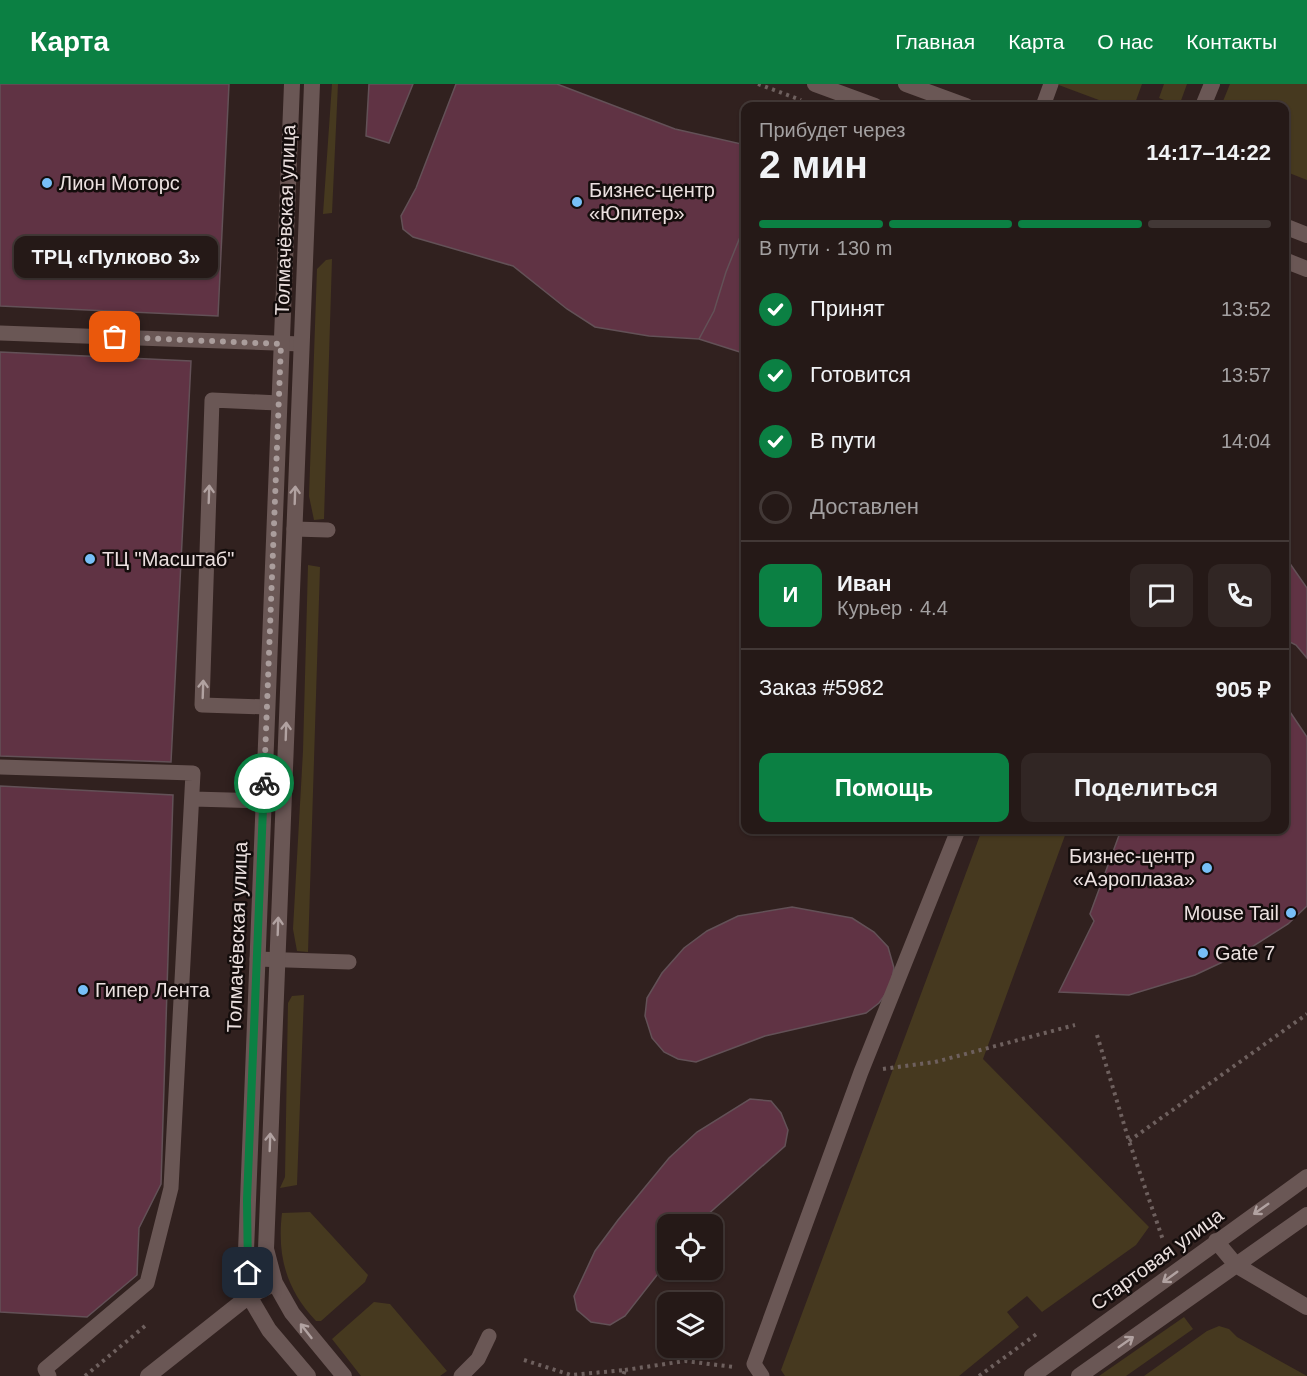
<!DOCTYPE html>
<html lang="ru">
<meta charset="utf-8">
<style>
:root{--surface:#251917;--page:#312624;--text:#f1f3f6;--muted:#a3a0a1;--line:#423836;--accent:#0b8043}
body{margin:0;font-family:Helvetica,sans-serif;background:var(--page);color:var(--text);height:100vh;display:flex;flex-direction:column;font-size:22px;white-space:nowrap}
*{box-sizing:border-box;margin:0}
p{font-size:20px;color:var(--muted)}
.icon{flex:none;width:33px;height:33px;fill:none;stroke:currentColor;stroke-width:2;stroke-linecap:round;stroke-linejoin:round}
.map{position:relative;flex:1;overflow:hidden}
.drawer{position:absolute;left:741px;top:18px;width:548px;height:732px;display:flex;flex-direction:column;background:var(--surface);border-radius:12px;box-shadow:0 2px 4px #0004,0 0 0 2px var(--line)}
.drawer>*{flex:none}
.controls{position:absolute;left:657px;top:1130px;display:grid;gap:12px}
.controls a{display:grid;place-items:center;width:66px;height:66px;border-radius:12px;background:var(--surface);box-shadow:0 2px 4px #0004,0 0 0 2px var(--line);font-size:30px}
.pin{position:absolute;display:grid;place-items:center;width:51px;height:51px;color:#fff;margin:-26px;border-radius:12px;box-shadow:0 3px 9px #0006}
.courier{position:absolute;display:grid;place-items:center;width:60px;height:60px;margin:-30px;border:4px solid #0b8043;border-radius:50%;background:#fff;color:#222;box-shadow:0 2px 8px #0007}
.bubble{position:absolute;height:42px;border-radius:12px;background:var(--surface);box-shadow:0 2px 4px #0004,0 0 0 2px var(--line);font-size:20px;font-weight:700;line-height:42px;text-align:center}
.summary em{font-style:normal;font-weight:700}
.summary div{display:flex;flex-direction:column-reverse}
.summary{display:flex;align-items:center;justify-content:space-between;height:102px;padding:0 18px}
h1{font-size:39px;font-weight:700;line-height:45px}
.bar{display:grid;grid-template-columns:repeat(4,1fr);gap:9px 6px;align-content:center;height:72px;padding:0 18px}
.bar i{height:8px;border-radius:4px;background:var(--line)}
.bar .current{background:var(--accent)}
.bar p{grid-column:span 4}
.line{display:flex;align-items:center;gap:15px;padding:0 18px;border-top:2px solid var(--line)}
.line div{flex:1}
.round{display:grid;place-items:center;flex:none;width:63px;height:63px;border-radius:12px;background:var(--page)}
ol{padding:0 18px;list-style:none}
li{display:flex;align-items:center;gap:18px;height:66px}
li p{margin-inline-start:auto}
li .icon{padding:6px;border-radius:50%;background:var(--accent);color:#fff;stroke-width:4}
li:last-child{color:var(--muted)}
li i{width:33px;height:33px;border:3px solid var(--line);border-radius:50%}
.button{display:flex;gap:12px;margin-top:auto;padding:12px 18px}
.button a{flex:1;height:69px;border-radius:12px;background:var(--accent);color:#fff;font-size:24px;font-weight:700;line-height:69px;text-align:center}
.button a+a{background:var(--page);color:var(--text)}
header{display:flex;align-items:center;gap:36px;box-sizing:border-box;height:84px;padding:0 30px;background:var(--accent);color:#fff}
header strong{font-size:28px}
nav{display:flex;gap:33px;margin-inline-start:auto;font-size:21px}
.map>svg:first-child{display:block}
</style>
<header>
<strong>Карта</strong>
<nav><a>Главная</a><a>Карта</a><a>О нас</a><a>Контакты</a></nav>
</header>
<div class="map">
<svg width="1307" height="1292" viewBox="0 0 1307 1292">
<rect width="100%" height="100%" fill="#31211f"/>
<path fill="#46391f" d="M332 0H338L332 129 323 130Z
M1056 0H1142L1134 22H1115Z
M1164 0H1187L1179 22 1159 14Z
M1230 0H1307V96L1284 87V22H1221Z
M332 175 324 435 314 436 309 412 317 185 326 176Z
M308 481 320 483 308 868 297 867 293 845 303 667Z
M982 746H1067L983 975 1149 1143 1136 1161 1042 1228 1027 1212 1007 1228 1019 1243 959 1292H785L781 1286Z
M304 911 297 1101 280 1104 285 1093 288 919 292 912Z
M310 1128 368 1191 365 1198 321 1237H316C286 1205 277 1172 282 1129Z
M374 1218 390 1220 447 1287 440 1292H361L332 1255Z
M1184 1233 1193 1245 1126 1292H1099Z
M1219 1242 1229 1245 1237 1253 1307 1292H1144L1207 1247Z"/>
<path fill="#603344" stroke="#635157" stroke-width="1.5" d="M0 0H229L218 232 0 222Z
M369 0H413L389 59 366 52Z
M456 0H557L675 45 746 61V138L726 188 714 227 699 255 649 252 595 243 567 225 513 182 413 153 403 145 401 132 416 104Z
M746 138V270L699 255 714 227 726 188Z
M0 268 191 277 171 678 0 672Z
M1284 471 1307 504V574L1296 561 1284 555Z
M1284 619 1307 653V822L1288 840 1244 868 1195 891 1129 911 1059 908 1094 837 1090 830 1121 746H1284Z
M0 702 173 711 161 1100 139 1144 137 1191 87 1233 0 1228Z
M792 823 852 834 874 848 888 863 894 884 890 904 879 919 866 929 765 952 696 978 678 975 664 968 652 954 645 932 647 914 662 889 684 864 707 847 738 832Z
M750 1015 771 1017 781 1029 788 1046 785 1062 697 1140H668V1177L625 1232 610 1241 591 1238 577 1226 574 1212 595 1167 618 1136 669 1074 697 1048Z"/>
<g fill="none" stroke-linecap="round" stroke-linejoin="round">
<path stroke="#6e605e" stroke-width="4" stroke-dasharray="3 4.5" stroke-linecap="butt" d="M758 0 801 16
M1097 951 1129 1057 1163 1156
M883 985 935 978 1075 941
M1129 1057 1307 930
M524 1276 571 1291 625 1286 623 1292
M625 1286 685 1277 734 1283
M85 1292 145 1242
M979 1292 1038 1249"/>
<path stroke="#6a5755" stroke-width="15" d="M1043 22 1051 0
M0 249 301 260
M294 445 328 446
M267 623 202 621 212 316 279 319
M0 683 193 689 171 1104 147 1199 45 1285 49 1292
M193 715 263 717
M257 875 349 878
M461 1292 478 1275 489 1252
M762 1292 754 1280 861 988 958 746"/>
<path stroke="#6a5755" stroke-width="16" d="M292 0 246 1167 249 1212 269 1246 308 1292
M312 0 266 1165 275 1199 292 1229 344 1292
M815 0 875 22
M906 0 966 22
M1203 22 1212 0
M1284 142 1307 151
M1284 176 1307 185
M148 1292 249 1212 275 1199"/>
<path stroke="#6a5755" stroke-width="16" d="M1216 1157 1236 1181 1307 1223
M1032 1292 1307 1093
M1079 1292 1307 1131"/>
</g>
<defs><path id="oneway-shaft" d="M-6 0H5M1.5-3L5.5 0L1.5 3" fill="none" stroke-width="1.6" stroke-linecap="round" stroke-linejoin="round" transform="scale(1.5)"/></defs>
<g stroke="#b1a2a1">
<use href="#oneway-shaft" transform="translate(209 410) rotate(-88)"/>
<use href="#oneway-shaft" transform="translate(295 411) rotate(-88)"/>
<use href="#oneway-shaft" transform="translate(203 605) rotate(-88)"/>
<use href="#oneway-shaft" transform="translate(286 647) rotate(-88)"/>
<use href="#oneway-shaft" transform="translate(278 842) rotate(-88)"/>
<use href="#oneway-shaft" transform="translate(270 1058) rotate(-88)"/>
<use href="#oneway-shaft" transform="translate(1261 1125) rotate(145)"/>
<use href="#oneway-shaft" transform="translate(1170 1193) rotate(144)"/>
<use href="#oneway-shaft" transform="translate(306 1247) rotate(-128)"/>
<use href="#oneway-shaft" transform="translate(1126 1258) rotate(-35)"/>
</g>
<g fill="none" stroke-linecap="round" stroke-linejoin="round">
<path stroke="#aa9d9c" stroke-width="6" stroke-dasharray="0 10.8" d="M115 253 281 260 264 699"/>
<path stroke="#0b8043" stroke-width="8" d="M248 1189 247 1116 264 699"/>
</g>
<g fill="#77bff7" stroke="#140d0c" stroke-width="2">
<circle cx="47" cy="99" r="6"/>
<circle cx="577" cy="118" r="6"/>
<circle cx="90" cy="475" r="6"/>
<circle cx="1207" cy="784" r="6"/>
<circle cx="1291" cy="829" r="6"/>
<circle cx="1203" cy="869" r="6"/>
<circle cx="83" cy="906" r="6"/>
</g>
<g text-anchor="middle" stroke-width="5" stroke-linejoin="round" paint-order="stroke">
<g font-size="20" fill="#ebe0df" stroke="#140d0c" text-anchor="start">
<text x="59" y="106">Лион Моторс</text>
<text x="589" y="113">Бизнес-центр<tspan x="589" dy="23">«Юпитер»</tspan></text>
<text x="102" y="482">ТЦ "Масштаб"</text>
<text x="1195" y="779" text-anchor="end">Бизнес-центр<tspan x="1195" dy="23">«Аэроплаза»</tspan></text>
<text x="1279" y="836" text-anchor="end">Mouse Tail</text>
<text x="1215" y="876">Gate 7</text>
<text x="95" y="913">Гипер Лента</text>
</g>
<g font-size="20" fill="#ebe0df" stroke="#140d0c">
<text transform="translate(285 136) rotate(-88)" y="7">Толмачёвская улица</text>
<text transform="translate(237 853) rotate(-88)" y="7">Толмачёвская улица</text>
<text transform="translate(1157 1175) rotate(-36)" y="7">Стартовая улица</text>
</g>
</g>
</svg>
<div class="controls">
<a><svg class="icon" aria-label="locate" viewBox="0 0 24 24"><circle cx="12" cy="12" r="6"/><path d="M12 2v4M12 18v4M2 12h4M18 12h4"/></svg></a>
<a><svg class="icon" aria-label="layers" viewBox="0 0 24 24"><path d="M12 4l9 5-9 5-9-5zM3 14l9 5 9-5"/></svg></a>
</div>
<div class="pin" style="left:115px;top:253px;background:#ea580c"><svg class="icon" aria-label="bag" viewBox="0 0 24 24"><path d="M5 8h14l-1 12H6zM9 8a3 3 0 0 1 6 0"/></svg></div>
<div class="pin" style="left:248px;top:1189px;background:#1f2937"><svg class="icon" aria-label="home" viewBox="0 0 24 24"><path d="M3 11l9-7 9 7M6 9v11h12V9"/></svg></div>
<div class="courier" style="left:264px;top:699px"><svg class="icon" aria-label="bike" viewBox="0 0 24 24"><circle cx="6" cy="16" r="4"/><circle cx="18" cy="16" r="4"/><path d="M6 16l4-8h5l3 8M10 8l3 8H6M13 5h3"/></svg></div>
<div class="bubble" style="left:14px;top:152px;width:204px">ТРЦ «Пулково 3»</div>
<section class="drawer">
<div class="summary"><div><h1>2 мин</h1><p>Прибудет через</p></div><em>14:17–14:22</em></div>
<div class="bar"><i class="current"></i><i class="current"></i><i class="current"></i><i></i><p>В пути · 130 m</p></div>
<ol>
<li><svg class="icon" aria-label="check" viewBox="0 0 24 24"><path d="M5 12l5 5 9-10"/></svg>Принят<p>13:52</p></li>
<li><svg class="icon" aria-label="check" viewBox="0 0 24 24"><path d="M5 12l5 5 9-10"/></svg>Готовится<p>13:57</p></li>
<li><svg class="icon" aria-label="check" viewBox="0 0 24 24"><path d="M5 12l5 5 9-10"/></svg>В пути<p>14:04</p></li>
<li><i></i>Доставлен</li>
</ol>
<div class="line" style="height:108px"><b class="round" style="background:var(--accent);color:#fff">И</b><div><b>Иван</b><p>Курьер · 4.4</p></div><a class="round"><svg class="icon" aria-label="chat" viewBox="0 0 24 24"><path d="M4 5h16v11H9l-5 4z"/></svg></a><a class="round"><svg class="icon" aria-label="phone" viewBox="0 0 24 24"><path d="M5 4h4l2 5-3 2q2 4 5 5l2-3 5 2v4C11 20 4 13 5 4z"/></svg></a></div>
<div class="line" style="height:78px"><div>Заказ #5982</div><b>905 ₽</b></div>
<div class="button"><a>Помощь</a><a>Поделиться</a></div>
</section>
</div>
